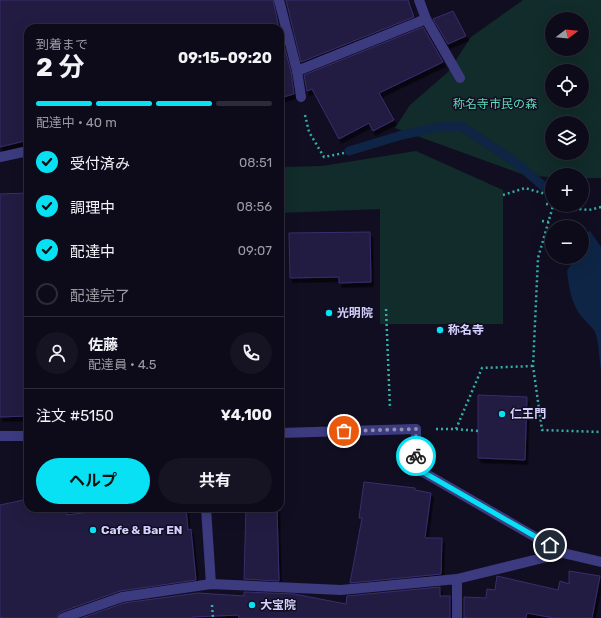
<!DOCTYPE html>
<html lang="ja">
<meta charset="utf-8">
<style>
:root{--surface:#0d0a1a;--page:#161323;--text:#f1f3f6;--muted:#9a9aa2;--line:#2d2b39;--accent:#07e1f3}
body{margin:0;font-family:Rubik,"Noto Sans JP",sans-serif;background:var(--page);color:var(--text);height:100vh;display:flex;flex-direction:column;font-size:15px;white-space:nowrap}
*{box-sizing:border-box;margin:0}
p{font-size:13px;color:var(--muted)}
.icon{flex:none;width:22px;height:22px;fill:none;stroke:currentColor;stroke-width:2;stroke-linecap:round;stroke-linejoin:round}
.map{position:relative;flex:1;overflow:hidden}
.drawer{position:absolute;left:24px;top:24px;width:260px;height:488px;display:flex;flex-direction:column;background:var(--surface);border-radius:12px;box-shadow:0 4px 16px #0002,0 0 0 1px var(--line)}
.drawer>*{flex:none}
.needle{width:26px;rotate:74deg}
.controls{position:absolute;left:545px;top:12px;display:grid;gap:8px}
.controls a{display:grid;place-items:center;width:44px;height:44px;border-radius:50%;background:var(--surface);box-shadow:0 4px 16px #0002,0 0 0 1px var(--line);font-size:20px}
.pin{position:absolute;display:grid;place-items:center;width:34px;height:34px;color:#fff;margin:-17px;border:2px solid #fff;border-radius:50%;box-shadow:0 1px 4px #0007}
.courier{position:absolute;display:grid;place-items:center;width:40px;height:40px;margin:-20px;border:3px solid #07e1f3;border-radius:50%;background:#fff;color:#222;box-shadow:0 1px 5px #0007}
.summary em{font-style:normal;font-weight:700}
.summary div{display:flex;flex-direction:column-reverse}
.summary{display:flex;align-items:center;justify-content:space-between;height:68px;padding:0 12px}
h1{font-size:26px;font-weight:700;line-height:30px}
.bar{display:grid;grid-template-columns:repeat(4,1fr);gap:6px 4px;align-content:center;height:48px;padding:0 12px}
.bar i{height:5px;border-radius:3px;background:var(--line)}
.bar .active{background:var(--accent)}
.bar p{grid-column:span 4}
.line{display:flex;align-items:center;gap:10px;padding:0 12px;border-top:1px solid var(--line)}
.line div{flex:1}
.round{display:grid;place-items:center;flex:none;width:42px;height:42px;border-radius:21px;background:var(--page)}
ol{padding:0 12px;list-style:none}
li{display:flex;align-items:center;gap:12px;height:44px}
li p{margin-inline-start:auto}
li .icon{padding:4px;border-radius:50%;background:var(--accent);color:#111;stroke-width:4}
li:last-child{color:var(--muted)}
li i{width:22px;height:22px;border:2px solid var(--line);border-radius:50%}
.cta{display:flex;gap:8px;margin-top:auto;padding:8px 12px}
.cta a{flex:1;height:46px;border-radius:24px;background:var(--accent);color:#111;font-size:16px;font-weight:700;line-height:46px;text-align:center}
.cta a+a{background:var(--page);color:var(--text)}
.map>svg:first-child{display:block}
</style>
<div class="map">
<svg width="601" height="618" viewBox="0 0 601 618">
<defs>
<filter id="shadow"><feDropShadow dx="2.5" dy="4.5" stdDeviation="0" flood-color="#0009"/></filter>
</defs>
<rect width="100%" height="100%" fill="#110e22"/>
<path fill="#112c2a" fill-rule="evenodd" d="M523 0H601V178H582V175H552V177L527 176 395 128 410 105 448 72 471 37ZM552 19H582V49H552ZM552 71H582V101H552ZM552 123H582V153H552Z
M416 151 503 190V324H380V209L280 213V167L322 166Z"/>
<path fill="#0e2546" d="M590 231 601 247V370C599 359 599 338 594 330 590 325 585 321 581 316 571 303 569 287 567 271L575 257H582V236Z"/>
<g fill="none" stroke-linecap="round" stroke-linejoin="round">
<path stroke="#0e2546" stroke-width="9" d="M349 151 402 135 439 127 461 126 519 165 550 192"/>
</g>
<path fill="#221b42" stroke="#392e6d" filter="url(#shadow)" d="M0 0H273L279 28H28V140L0 147Z
M286 0H408L414 17 301 62Z
M453 11 466 36 448 44 433 19Z
M423 27 443 62 379 93 394 120 373 131 369 123 339 139 312 89 307 91 304 75Z
M280 30 291 72 294 94 280 98Z
M28 193V416L0 417V194Z
M370 232 371 282 339 283V277L290 278 289 233Z
M478 395 527 397 525 460 478 458Z
M364 482 415 488V490L431 493 425 538H442L441 574 350 583 362 518H359Z
M28 499V508H66L67 515 119 508H186L188 530 191 529 196 580 120 591 61 612 58 614 57 618H0V505Z
M246 508H277L279 581 244 579Z
M569 571 600 576 592 618H554L527 613 526 618H464V597L486 598 487 589 495 590 497 576 558 590 560 581 569 584Z
M440 587V596H450V618H239L238 615 193 617V618H82L124 603 198 593 244 596V592L294 594 346 604 347 596Z"/>
<g fill="none" stroke-linecap="round" stroke-linejoin="round">
<path stroke="#32b0a6" stroke-width="2.5" stroke-dasharray="2 3" stroke-linecap="butt" d="M305 115 309 132 324 157 344 153
M503 195 525 188 549 195 552 203
M546 204 553 205
M601 207 589 210 553 206 538 258 533 366 542 430 601 432
M542 221 549 222
M386 309 390 409
M436 429H456L482 368 533 366
M456 429 478 431
M212 605 213 618"/>
<path stroke="#3c3b7f" stroke-width="10" d="M279 0 297 71 301 97
M426 19 460 78
M0 157 28 151
M280 433 416 429V468L563 553
M0 436H28
M457 579V618
M211 584 341 590 457 579 563 553
M63 618 122 597 211 584 206 508"/>
<path stroke="#3c3b7f" stroke-width="10" d="M297 71 426 19 419 0
M563 553 601 562"/>
</g>
<g fill="none" stroke-linecap="round" stroke-linejoin="round">
<path stroke="#908db1" stroke-width="4" stroke-dasharray="0 7.2" d="M344 431 416 429V456"/>
<path stroke="#07e1f3" stroke-width="5" d="M416 456V468L550 545"/>
</g>
<g fill="#07e1f3" stroke="#110e22" stroke-width="1.5">
<circle cx="329" cy="313" r="4"/>
<circle cx="440" cy="330" r="4"/>
<circle cx="502" cy="414" r="4"/>
<circle cx="93" cy="530" r="4"/>
<circle cx="252" cy="605" r="4"/>
</g>
<g text-anchor="middle" stroke-width="3" stroke-linejoin="round" paint-order="stroke">
<g font-size="12" fill="#5fdbb9" stroke="#110e22">
<text x="495" y="108">称名寺市民の森</text>
</g>
<g font-size="12" font-weight="bold" fill="#d5d1fe" stroke="#110e22" text-anchor="start">
<text x="337" y="317">光明院</text>
<text x="448" y="334">称名寺</text>
<text x="510" y="418">仁王門</text>
<text x="101" y="534">Cafe &amp; Bar EN</text>
<text x="260" y="609">大宝院</text>
</g>
</g>
</svg>
<div class="controls">
<a><svg class="needle" viewBox="-14 -14 28 28"><path d="M0-13l5 13h-10z" fill="#e53935"/><path d="M0 13l5-13h-10z" fill="#9a9aa2"/></svg></a>
<a><svg class="icon" aria-label="locate" viewBox="0 0 24 24"><circle cx="12" cy="12" r="6"/><path d="M12 2v4M12 18v4M2 12h4M18 12h4"/></svg></a>
<a><svg class="icon" aria-label="layers" viewBox="0 0 24 24"><path d="M12 4l9 5-9 5-9-5zM3 14l9 5 9-5"/></svg></a>
<a>+</a>
<a>−</a>
</div>
<div class="pin" style="left:344px;top:431px;background:#ea580c"><svg class="icon" aria-label="bag" viewBox="0 0 24 24"><path d="M5 8h14l-1 12H6zM9 8a3 3 0 0 1 6 0"/></svg></div>
<div class="pin" style="left:550px;top:545px;background:#1f2937"><svg class="icon" aria-label="home" viewBox="0 0 24 24"><path d="M3 11l9-7 9 7M6 9v11h12V9"/></svg></div>
<div class="courier" style="left:416px;top:456px"><svg class="icon" aria-label="bike" viewBox="0 0 24 24"><circle cx="6" cy="16" r="4"/><circle cx="18" cy="16" r="4"/><path d="M6 16l4-8h5l3 8M10 8l3 8H6M13 5h3"/></svg></div>
<section class="drawer">
<div class="summary"><div><h1>2 分</h1><p>到着まで</p></div><em>09:15–09:20</em></div>
<div class="bar"><i class="active"></i><i class="active"></i><i class="active"></i><i></i><p>配達中 · 40 m</p></div>
<ol>
<li><svg class="icon" aria-label="check" viewBox="0 0 24 24"><path d="M5 12l5 5 9-10"/></svg>受付済み<p>08:51</p></li>
<li><svg class="icon" aria-label="check" viewBox="0 0 24 24"><path d="M5 12l5 5 9-10"/></svg>調理中<p>08:56</p></li>
<li><svg class="icon" aria-label="check" viewBox="0 0 24 24"><path d="M5 12l5 5 9-10"/></svg>配達中<p>09:07</p></li>
<li><i></i>配達完了</li>
</ol>
<div class="line" style="height:72px"><a class="round"><svg class="icon" aria-label="person" viewBox="0 0 24 24"><circle cx="12" cy="8" r="4"/><path d="M4 21q1-7 8-7t8 7"/></svg></a><div><b>佐藤</b><p>配達員 · 4.5</p></div><a class="round"><svg class="icon" aria-label="phone" viewBox="0 0 24 24"><path d="M5 4h4l2 5-3 2q2 4 5 5l2-3 5 2v4C11 20 4 13 5 4z"/></svg></a></div>
<div class="line" style="height:52px"><div>注文 #5150</div><b>¥4,100</b></div>
<div class="cta"><a>ヘルプ</a><a>共有</a></div>
</section>
</div>
